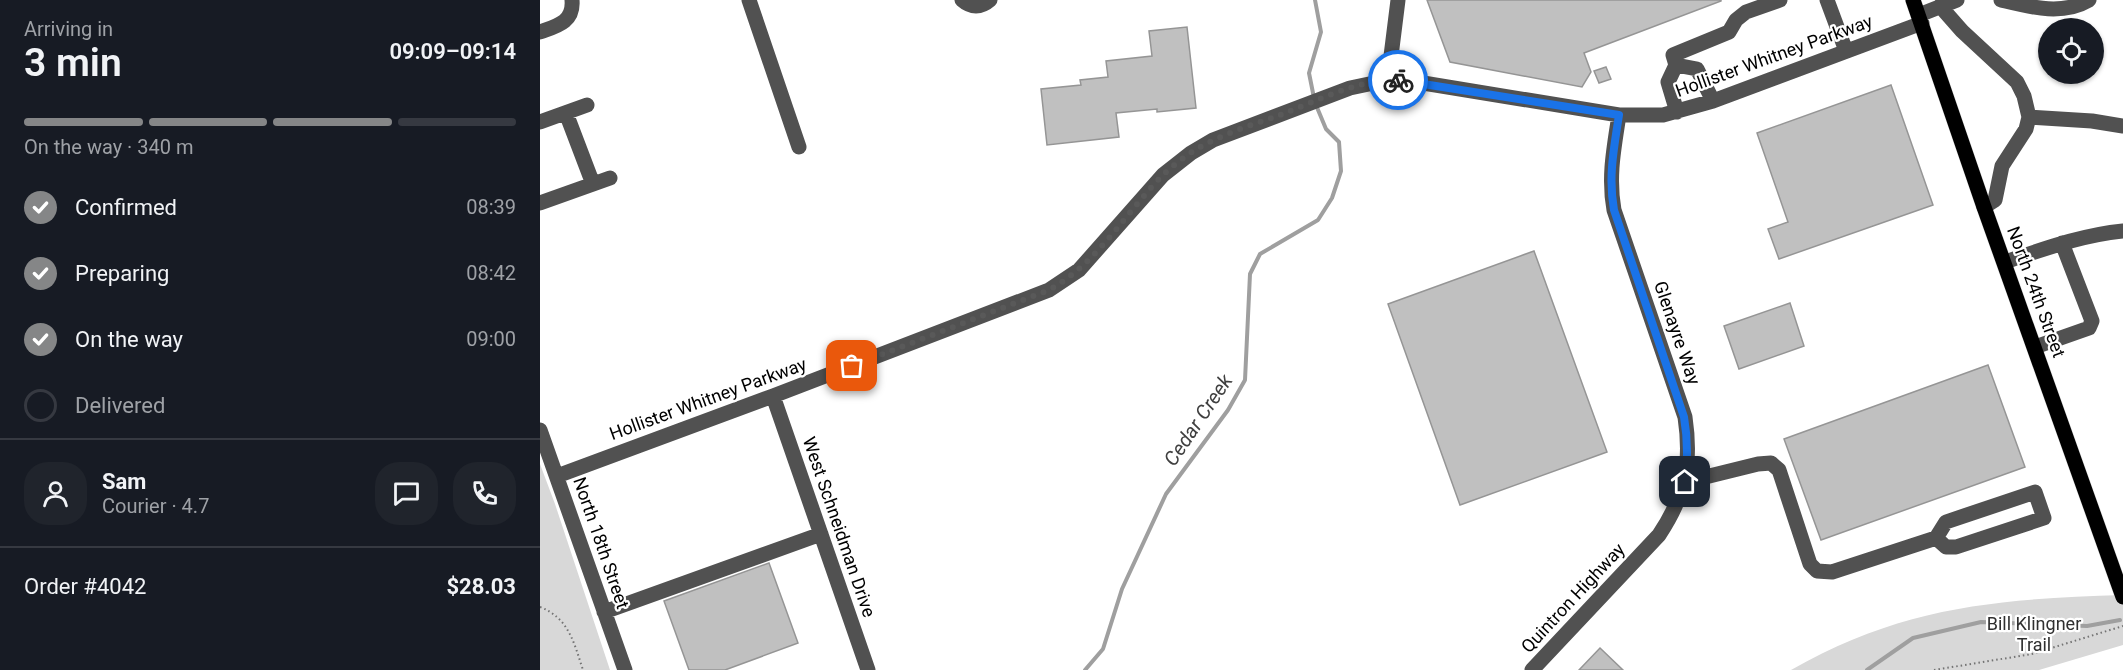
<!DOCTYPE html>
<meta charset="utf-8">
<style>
:root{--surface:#171b24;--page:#20242c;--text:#f1f3f6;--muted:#9ea1a6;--line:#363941;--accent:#858687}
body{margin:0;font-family:Roboto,sans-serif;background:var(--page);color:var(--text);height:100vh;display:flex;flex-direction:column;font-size:22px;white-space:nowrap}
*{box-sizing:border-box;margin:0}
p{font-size:20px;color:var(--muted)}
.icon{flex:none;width:33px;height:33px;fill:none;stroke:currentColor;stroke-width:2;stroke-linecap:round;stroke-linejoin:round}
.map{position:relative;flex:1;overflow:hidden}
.drawer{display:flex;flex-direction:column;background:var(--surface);width:540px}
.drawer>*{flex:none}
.buttons{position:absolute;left:1498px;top:18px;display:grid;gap:12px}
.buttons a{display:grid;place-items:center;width:66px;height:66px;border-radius:50%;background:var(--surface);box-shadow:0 2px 4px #0004;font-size:30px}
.pin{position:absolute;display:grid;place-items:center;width:51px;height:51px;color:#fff;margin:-26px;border-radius:12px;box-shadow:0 3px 9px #0006}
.courier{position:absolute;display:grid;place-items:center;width:60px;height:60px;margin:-30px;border:4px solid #1a73e8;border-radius:50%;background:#fff;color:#222;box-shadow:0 2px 8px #0007}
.head em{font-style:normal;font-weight:600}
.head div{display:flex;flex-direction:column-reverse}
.head{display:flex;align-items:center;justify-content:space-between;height:102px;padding:0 24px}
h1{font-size:39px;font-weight:600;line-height:45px}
.bar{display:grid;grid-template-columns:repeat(4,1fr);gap:9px 6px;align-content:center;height:72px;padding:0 24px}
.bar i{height:8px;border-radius:4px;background:var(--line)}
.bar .on{background:var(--accent)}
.bar p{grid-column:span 4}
.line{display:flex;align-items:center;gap:15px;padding:0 24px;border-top:2px solid var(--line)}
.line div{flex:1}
.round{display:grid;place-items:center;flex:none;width:63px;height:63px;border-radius:24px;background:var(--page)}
ol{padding:0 24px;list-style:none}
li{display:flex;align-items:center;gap:18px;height:66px}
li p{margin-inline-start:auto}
li .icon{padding:6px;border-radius:50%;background:var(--accent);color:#fff;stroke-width:4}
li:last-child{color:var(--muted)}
li i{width:33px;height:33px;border:3px solid var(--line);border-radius:50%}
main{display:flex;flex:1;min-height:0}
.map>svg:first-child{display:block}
</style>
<main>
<section class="drawer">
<div class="head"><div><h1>3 min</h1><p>Arriving in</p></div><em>09:09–09:14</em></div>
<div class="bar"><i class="on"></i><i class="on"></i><i class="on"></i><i></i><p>On the way · 340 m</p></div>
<ol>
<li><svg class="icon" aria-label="check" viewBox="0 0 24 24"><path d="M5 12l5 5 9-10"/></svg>Confirmed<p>08:39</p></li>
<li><svg class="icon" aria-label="check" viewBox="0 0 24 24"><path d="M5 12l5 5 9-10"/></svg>Preparing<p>08:42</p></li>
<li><svg class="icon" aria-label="check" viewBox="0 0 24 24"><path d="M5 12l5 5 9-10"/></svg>On the way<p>09:00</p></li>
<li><i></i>Delivered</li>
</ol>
<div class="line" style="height:108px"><a class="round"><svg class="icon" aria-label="person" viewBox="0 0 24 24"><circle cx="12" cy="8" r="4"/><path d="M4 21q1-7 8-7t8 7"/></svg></a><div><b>Sam</b><p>Courier · 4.7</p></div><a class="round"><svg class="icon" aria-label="chat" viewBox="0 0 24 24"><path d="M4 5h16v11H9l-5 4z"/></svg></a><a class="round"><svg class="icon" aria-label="phone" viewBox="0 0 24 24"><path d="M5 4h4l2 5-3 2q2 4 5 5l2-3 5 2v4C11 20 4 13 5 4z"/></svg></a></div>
<div class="line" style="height:78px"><div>Order #4042</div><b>$28.03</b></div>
</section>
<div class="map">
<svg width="1583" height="670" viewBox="0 0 1583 670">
<rect width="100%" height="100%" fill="#fff"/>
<path fill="#d8d8d8" d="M0 464 15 504 70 670H0Z
M1583 595V645L1499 670H1251C1363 606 1458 599 1583 595Z"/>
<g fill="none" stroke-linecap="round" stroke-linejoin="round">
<path stroke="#9f9f9f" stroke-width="4" d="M774 98 769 73 781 32 775 0
M545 670 563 649 582 589 626 494 688 410 705 380 710 274 720 254 778 220 792 198 801 171 799 142 786 129 776 105
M1327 670 1373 638 1441 622 1547 626 1580 620"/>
</g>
<path fill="#c0c0c0" stroke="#959595" stroke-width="1.5" d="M887 0H1181V1L1044 53 1051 72 1042 87 910 62Z
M647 27 656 108 617 112V109L576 113 579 137 507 145 501 89 541 85 540 80 568 77 566 61 612 56 609 31Z
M1066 67 1071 79 1059 83 1054 71Z
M1351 85 1393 205 1239 259 1228 229 1248 222 1217 133Z
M994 251 1067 452 920 505 848 304Z
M1250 303 1264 346 1199 369 1184 326Z
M1448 365 1485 467 1281 540 1244 439Z
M229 563 258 643 185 670H149L124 601Z
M1060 648 1083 670H1039Z"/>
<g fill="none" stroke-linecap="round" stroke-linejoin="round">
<defs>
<path id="major" d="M1373 0 1444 207 1583 597"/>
</defs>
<use href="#major" stroke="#dbdbdb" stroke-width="16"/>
<path stroke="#737373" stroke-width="2" stroke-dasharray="1.5 3" stroke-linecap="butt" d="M0 607C29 618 34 643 43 670
M1394 670 1492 654 1583 626"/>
<path stroke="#515151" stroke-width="15" d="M209 0 259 147
M422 0C431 8 441 8 450 0
M1287 0 1306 51
M1461 0C1490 7 1522 16 1549 0
M1400 6 1422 31 1477 82 1484 96 1489 117 1486 129 1462 166 1455 200 1444 207
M1379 15 1417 0
M0 32C17 26 34 22 32 0
M1136 65 1157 69 1173 101
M848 80 858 0
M1137 112 1128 82 1136 65 1133 55 1189 32 1196 20 1206 12 1240 0
M26 113 53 184
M1489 117 1552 121 1583 126
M0 122 47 105
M0 203 70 178
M1465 262C1504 249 1542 235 1583 231
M1495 347 1549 328 1552 321 1522 243
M233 396 328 670
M0 430 85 670
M17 476 233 396 509 290 539 270 623 175 651 153 673 140 810 88 848 80 871 81 1079 115H1123L1173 101 1382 23
M1145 482 1218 464 1231 463 1239 470 1270 564 1277 571 1292 572 1396 538 1406 522 1495 492 1504 518 1416 547H1406L1396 538
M64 612 281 534
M992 670 1119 535C1145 496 1152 464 1145 417L1074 210C1068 177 1074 148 1079 115"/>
<use href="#major" stroke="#000" stroke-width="15"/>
</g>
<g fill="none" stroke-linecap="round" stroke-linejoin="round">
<path stroke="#595959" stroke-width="6" stroke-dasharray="0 10.8" d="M312 366 509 290C558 263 585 213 624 174 638 161 654 149 672 141 694 130 718 123 740 115 777 101 818 79 858 80"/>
<path stroke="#1a73e8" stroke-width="8" d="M858 80 1079 115C1074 148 1068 177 1074 210L1144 417C1148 440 1148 460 1145 482"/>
</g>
<g text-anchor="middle" stroke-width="4.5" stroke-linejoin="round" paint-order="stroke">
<g font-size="18" fill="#000" stroke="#fff">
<text transform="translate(1234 56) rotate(-20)" y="6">Hollister Whitney Parkway</text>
<text transform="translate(1496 292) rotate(70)" y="6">North 24th Street</text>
<text transform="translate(1137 333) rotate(71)" y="6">Glenayre Way</text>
<text transform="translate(168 399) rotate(-20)" y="6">Hollister Whitney Parkway</text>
<text transform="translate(299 527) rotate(71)" y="6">West Schneidman Drive</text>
<text transform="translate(61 543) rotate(71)" y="6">North 18th Street</text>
<text transform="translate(1033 598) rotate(-47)" y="6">Quintron Highway</text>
</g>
<g font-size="18" fill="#2f2f2f" stroke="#fff">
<text x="1494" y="630">Bill Klingner<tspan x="1494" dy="21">Trail</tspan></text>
</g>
<g font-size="20" font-style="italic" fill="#404040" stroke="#fff">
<text transform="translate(658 420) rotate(-56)" y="7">Cedar Creek</text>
</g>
</g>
</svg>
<div class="buttons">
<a><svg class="icon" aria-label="locate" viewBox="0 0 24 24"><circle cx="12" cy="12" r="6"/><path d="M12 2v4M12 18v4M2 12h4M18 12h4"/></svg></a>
</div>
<div class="pin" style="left:312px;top:366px;background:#ea580c"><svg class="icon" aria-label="bag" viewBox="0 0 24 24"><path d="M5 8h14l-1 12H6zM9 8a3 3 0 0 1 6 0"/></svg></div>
<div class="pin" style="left:1145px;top:482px;background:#1f2937"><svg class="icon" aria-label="home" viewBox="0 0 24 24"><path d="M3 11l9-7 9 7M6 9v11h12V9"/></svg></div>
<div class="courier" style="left:858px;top:80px"><svg class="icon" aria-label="bike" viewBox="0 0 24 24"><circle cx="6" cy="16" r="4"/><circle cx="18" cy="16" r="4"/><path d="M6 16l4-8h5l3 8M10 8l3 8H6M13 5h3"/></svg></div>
</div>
</main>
